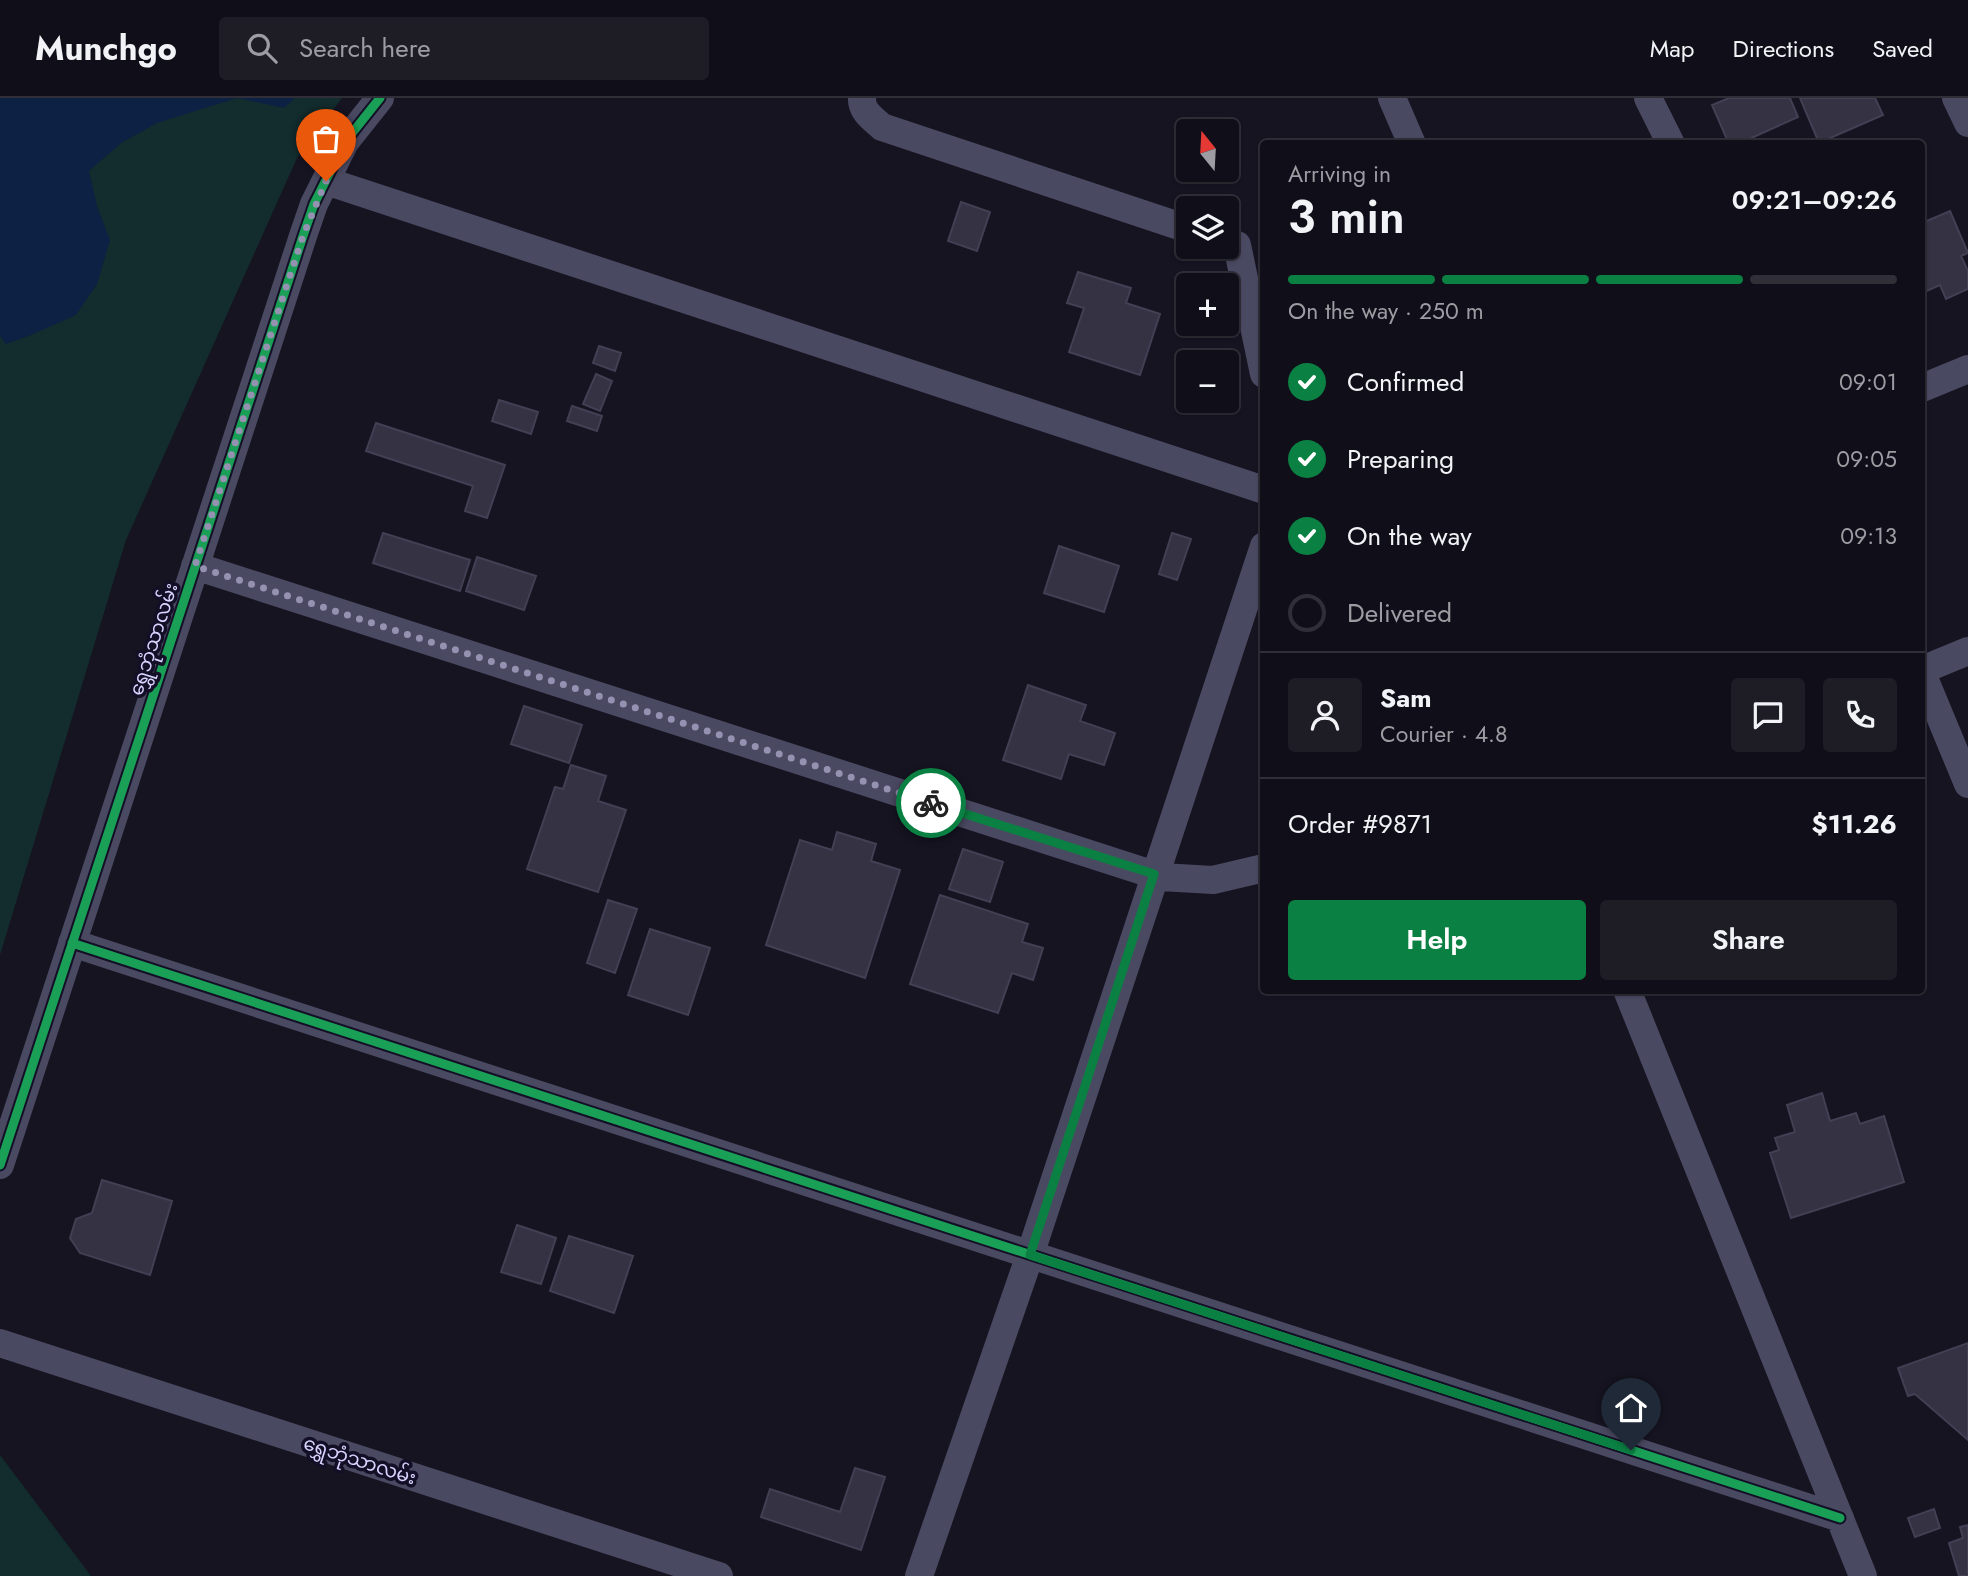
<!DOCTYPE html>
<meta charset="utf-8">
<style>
:root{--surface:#100f19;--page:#1e1d26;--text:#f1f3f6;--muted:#9c9ca2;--line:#302f38;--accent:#0b8043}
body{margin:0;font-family:Jost,"Noto Sans Myanmar",sans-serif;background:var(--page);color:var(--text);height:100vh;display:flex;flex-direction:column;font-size:26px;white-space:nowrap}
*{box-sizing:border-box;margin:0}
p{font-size:23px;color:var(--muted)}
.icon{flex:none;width:38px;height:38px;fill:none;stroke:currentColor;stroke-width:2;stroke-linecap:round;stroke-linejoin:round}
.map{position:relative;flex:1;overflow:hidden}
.drawer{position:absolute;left:1260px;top:42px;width:665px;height:854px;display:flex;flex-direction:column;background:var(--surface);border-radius:7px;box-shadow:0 2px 5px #0004,0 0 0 2px var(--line)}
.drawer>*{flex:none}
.needle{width:46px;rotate:342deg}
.controls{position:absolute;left:1176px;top:21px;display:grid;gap:14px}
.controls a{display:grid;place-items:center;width:63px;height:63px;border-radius:7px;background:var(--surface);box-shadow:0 2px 5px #0004,0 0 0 2px var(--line);font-size:35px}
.pin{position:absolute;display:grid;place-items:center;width:60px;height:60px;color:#fff;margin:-72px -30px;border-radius:50% 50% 50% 0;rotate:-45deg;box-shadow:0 0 7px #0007}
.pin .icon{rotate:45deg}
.courier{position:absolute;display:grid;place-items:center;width:70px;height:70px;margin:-35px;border:5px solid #0b8043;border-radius:50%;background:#fff;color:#222;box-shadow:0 2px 9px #0007}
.headline em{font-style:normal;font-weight:600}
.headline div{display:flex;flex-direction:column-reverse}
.headline{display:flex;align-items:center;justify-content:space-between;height:119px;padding:0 28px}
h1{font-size:46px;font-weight:600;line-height:52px}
.bar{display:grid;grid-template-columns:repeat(4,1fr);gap:10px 7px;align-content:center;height:84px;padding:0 28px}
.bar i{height:9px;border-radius:5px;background:var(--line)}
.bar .on{background:var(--accent)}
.bar p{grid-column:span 4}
.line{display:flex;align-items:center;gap:18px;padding:0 28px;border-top:2px solid var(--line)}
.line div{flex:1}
.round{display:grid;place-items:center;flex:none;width:74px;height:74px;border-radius:7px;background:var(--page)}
ol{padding:0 28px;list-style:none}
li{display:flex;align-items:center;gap:21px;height:77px}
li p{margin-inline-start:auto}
li .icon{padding:7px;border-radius:50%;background:var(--accent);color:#fff;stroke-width:4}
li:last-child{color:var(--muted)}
li i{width:38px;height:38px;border:4px solid var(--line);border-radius:50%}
.button{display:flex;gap:14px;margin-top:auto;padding:14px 28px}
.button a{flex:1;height:80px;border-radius:7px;background:var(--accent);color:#fff;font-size:28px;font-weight:600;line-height:80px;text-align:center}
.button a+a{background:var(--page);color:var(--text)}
header{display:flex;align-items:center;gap:42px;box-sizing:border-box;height:98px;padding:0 35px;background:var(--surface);border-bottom:2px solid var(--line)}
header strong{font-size:33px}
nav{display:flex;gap:38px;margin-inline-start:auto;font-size:24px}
.search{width:490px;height:63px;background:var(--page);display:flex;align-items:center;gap:18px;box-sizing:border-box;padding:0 24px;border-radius:7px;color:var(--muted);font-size:26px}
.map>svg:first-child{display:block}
</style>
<header>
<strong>Munchgo</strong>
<div class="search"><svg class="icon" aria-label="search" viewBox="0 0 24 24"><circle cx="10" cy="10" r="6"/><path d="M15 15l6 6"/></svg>Search here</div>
<nav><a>Map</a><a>Directions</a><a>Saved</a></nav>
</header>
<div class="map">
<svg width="1968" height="1478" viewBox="0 0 1968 1478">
<rect width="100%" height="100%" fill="#161421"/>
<path fill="#132c2d" d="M0 0H342L297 60 126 442 0 857Z
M0 1357 91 1478H0Z"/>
<path fill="#0d2144" d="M0 0H295L284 10 237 0 157 25 121 45 89 73 97 108 110 142 97 186 76 217 31 237 6 246 0 238Z"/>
<path fill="#343243" stroke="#433f54" stroke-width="2" d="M1729 0H1790L1798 19 1738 46H1729L1712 7Z
M1800 0H1875L1883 17 1819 45Z
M961 104 990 114 977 153 948 143Z
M1950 113 1968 155 1961 158 1968 173V191L1946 201 1940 187 1922 195V125Z
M1078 174 1131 190 1126 205 1160 216 1140 277 1069 254 1084 210 1067 205Z
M599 248 621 255 615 273 593 265Z
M596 276 612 283 600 313 583 306Z
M499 302 538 314 531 336 492 323Z
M572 308 602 318 597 333 567 323Z
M376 325 505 367 487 420 465 413 473 388 366 353Z
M383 435 470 462 460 493 373 465Z
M1172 435 1191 441 1177 482 1159 476Z
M1059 448 1119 468 1104 514 1044 495Z
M477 459 536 478 524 512 466 493Z
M1028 587 1086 607 1080 623 1115 635 1104 667 1069 656 1061 681 1003 662Z
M524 608 582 627 569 665 511 646Z
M571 667 606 678 598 703 626 712 598 794 527 771 555 689 563 691Z
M837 734 876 746 871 763 900 772 865 880 766 847 800 742 832 752Z
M963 751 1003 764 990 804 949 791Z
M940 797 1028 826 1022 844 1043 850 1033 882 1012 875 998 915 910 886Z
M608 802 637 811 615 875 587 865Z
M650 831 710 850 688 917 628 897Z
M1822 995 1830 1023 1856 1015 1860 1026 1884 1018 1904 1084 1791 1120 1770 1055 1779 1052 1775 1040 1795 1034 1787 1007Z
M102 1082 172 1103 150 1177 80 1155 70 1140 76 1121 92 1115Z
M517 1127 556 1140 541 1186 501 1174Z
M569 1138 633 1158 614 1215 550 1193Z
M1968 1245V1342L1915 1296 1908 1298 1898 1270Z
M855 1370 885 1379 861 1452 761 1419 770 1391 840 1414Z
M1934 1411 1940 1430 1915 1439 1908 1420Z
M1968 1427V1478H1959L1949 1445 1963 1440 1960 1429Z"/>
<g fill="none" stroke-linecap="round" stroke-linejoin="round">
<path stroke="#4a4962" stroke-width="28" d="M862 0C861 13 873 21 882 29L1188 131
M1392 0 1412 46
M1648 0 1671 46
M1956 0 1968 25
M326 83 1264 392
M1237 147 1264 276
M1922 290 1968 271
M195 468 1161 779 1213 782 1264 770
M1922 572 1968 553
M1922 575 1968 686
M72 845 1840 1420
M1627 892 1863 1478
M0 1067 303 138 314 106 345 44 380 0
M0 1245 719 1478
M919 1478 1030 1157 1264 448"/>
<defs>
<path id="cycleway" d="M72 845 1840 1420
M0 1067 303 138 314 106 345 44 380 0"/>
</defs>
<use href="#cycleway" stroke="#130f26" stroke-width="13"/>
<use href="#cycleway" stroke="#1a9f57" stroke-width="9"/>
</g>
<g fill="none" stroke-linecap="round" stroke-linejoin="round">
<path stroke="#9591b1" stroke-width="7" stroke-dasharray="0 12.6" d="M326 83 303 138 195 468 931 705"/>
<path stroke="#0b8043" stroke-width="9" d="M931 705 1154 776 1030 1157 1631 1352"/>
</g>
<g text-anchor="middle" stroke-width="7" stroke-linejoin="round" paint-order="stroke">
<g font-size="19" fill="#d9d4ff" stroke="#130f26">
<text transform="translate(153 541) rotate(-72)" y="7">ရွှေဘုံသာလမ်း</text>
<text transform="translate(360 1362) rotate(18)" y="7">ရွှေဘုံသာလမ်း</text>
</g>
</g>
</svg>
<div class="controls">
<a><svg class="needle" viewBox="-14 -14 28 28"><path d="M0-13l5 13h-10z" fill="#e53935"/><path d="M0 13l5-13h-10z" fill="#9c9ca2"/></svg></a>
<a><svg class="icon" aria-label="layers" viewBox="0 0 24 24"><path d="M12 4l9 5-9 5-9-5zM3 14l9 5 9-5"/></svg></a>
<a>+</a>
<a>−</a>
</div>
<div class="pin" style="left:326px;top:83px;background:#ea580c"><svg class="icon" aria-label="bag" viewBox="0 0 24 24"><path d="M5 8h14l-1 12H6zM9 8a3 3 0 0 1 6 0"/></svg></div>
<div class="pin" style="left:1631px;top:1352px;background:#1f2937"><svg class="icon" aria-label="home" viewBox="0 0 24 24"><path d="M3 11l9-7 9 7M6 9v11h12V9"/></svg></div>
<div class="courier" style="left:931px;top:705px"><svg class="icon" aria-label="bike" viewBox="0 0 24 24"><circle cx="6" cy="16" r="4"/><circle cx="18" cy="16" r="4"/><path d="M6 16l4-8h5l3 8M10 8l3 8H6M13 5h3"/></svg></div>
<section class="drawer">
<div class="headline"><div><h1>3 min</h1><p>Arriving in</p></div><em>09:21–09:26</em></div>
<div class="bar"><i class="on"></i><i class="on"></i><i class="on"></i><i></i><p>On the way · 250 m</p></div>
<ol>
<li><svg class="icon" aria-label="check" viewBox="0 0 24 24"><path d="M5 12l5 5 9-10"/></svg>Confirmed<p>09:01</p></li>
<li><svg class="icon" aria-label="check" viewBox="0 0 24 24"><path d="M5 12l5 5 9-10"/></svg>Preparing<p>09:05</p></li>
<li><svg class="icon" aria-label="check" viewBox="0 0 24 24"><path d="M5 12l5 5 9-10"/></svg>On the way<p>09:13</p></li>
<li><i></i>Delivered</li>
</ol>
<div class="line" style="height:126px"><a class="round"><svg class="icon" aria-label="person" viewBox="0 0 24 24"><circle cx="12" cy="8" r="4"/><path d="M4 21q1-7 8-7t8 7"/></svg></a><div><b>Sam</b><p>Courier · 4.8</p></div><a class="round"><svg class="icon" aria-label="chat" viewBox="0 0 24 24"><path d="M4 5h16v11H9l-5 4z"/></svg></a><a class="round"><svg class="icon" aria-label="phone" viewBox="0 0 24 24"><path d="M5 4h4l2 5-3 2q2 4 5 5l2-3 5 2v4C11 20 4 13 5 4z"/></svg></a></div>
<div class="line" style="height:91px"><div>Order #9871</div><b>$11.26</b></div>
<div class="button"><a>Help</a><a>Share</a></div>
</section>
</div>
